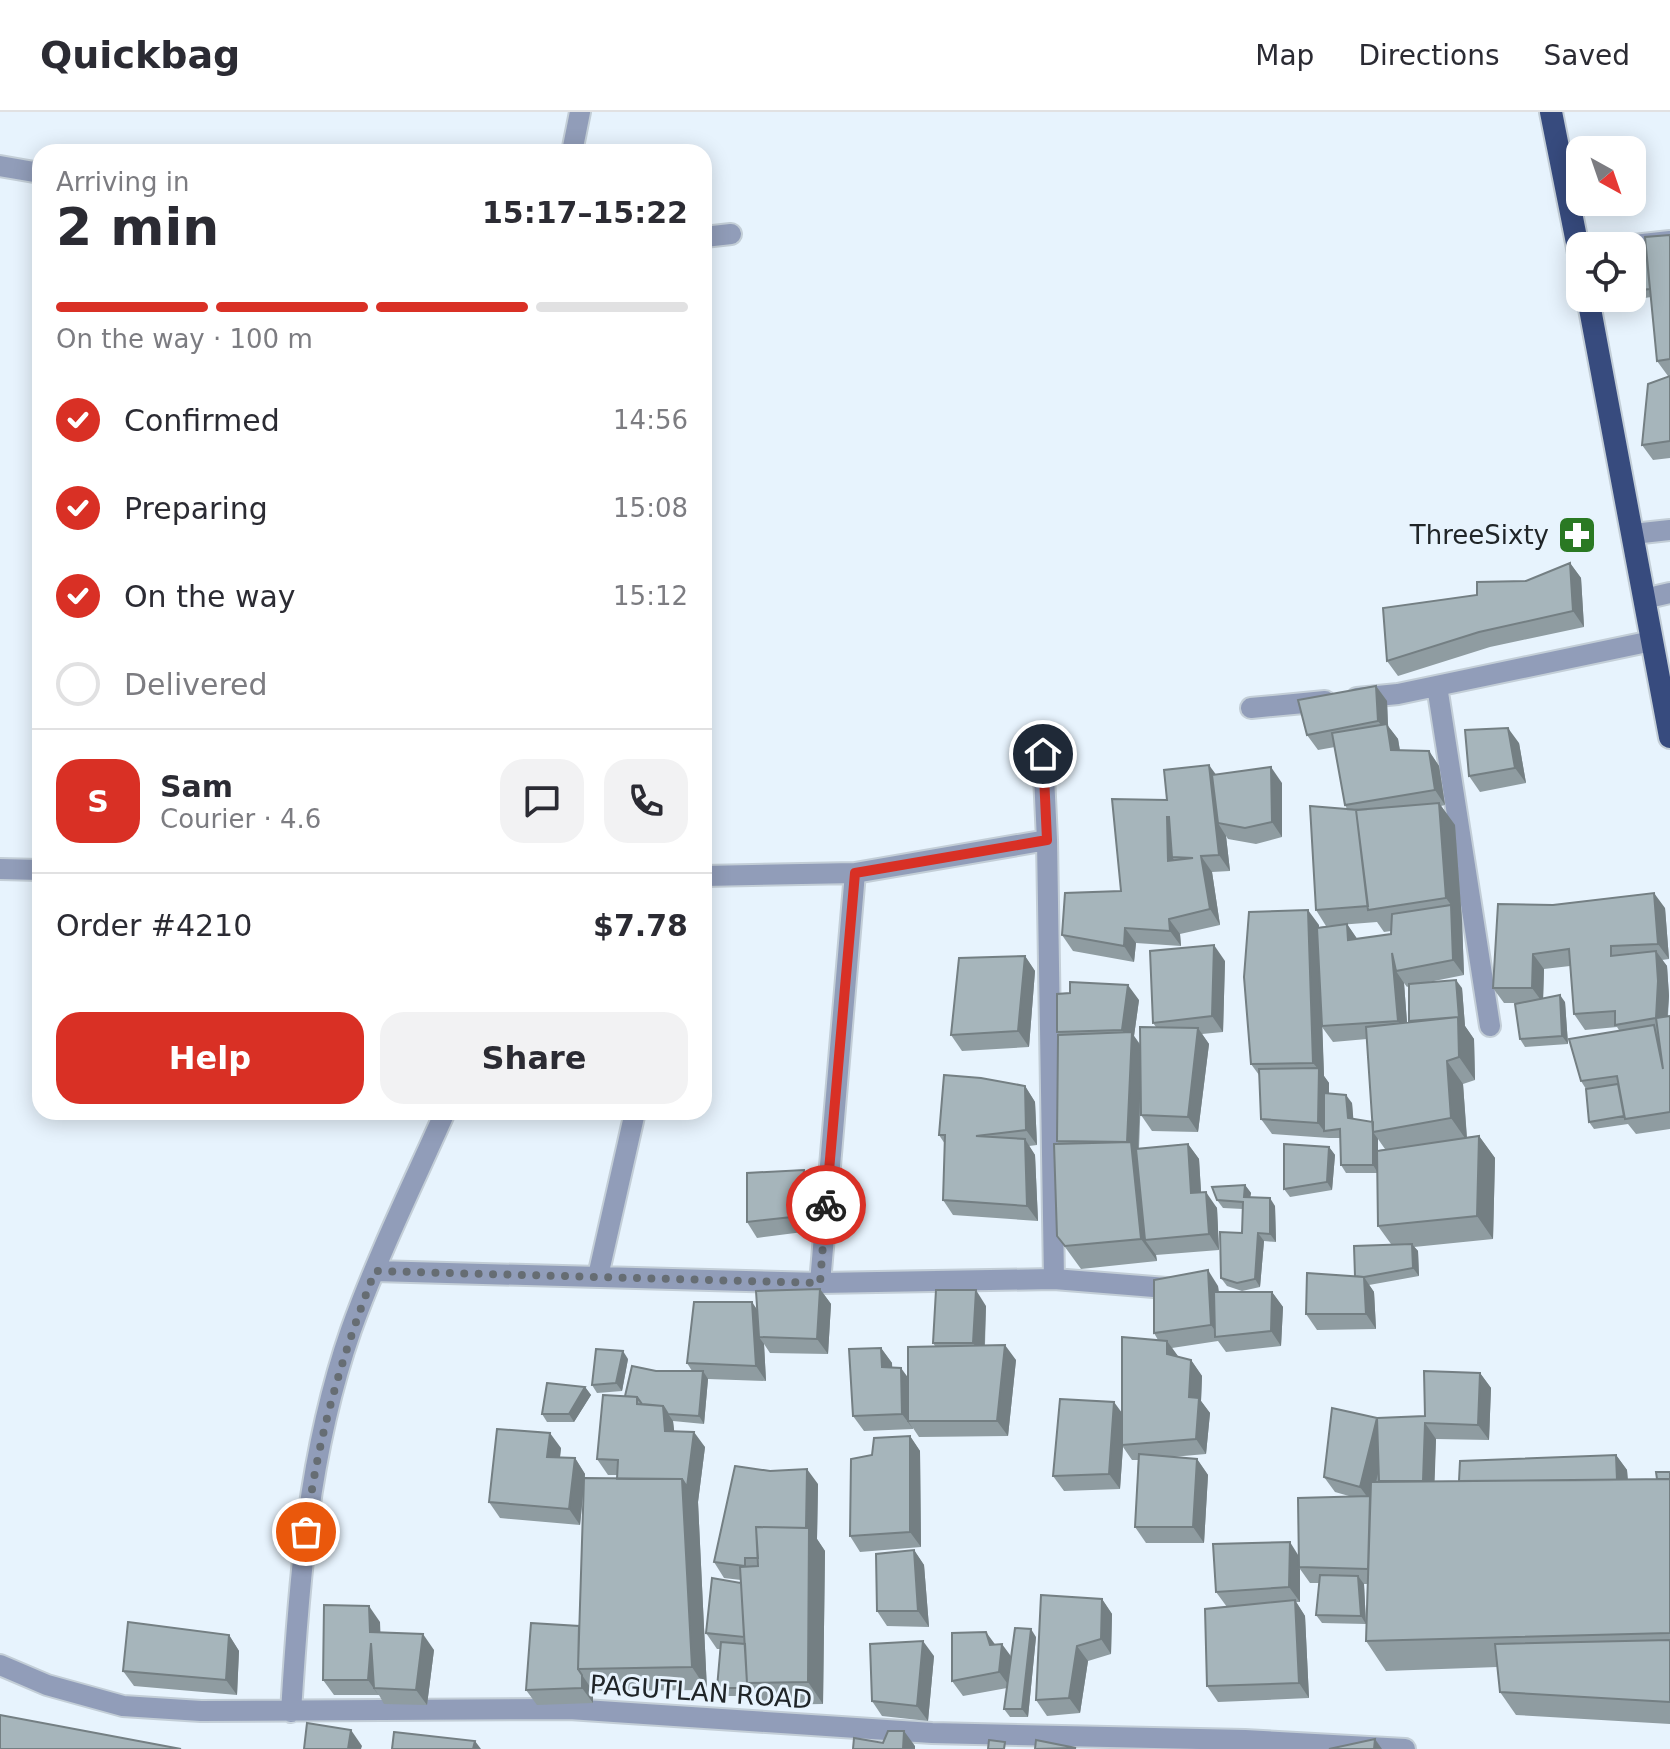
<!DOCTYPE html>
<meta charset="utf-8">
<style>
:root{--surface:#fff;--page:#f2f2f3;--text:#2b2b33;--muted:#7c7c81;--line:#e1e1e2;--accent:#d93025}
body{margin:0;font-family:"DejaVu Sans",sans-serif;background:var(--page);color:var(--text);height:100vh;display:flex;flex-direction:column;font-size:30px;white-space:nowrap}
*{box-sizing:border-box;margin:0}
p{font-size:26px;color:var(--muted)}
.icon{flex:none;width:44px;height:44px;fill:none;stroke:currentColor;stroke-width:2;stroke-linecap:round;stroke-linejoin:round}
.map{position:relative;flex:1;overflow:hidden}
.details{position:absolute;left:32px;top:32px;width:680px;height:976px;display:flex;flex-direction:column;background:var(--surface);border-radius:24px;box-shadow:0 4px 20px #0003}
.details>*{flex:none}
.needle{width:52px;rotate:140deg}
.fabs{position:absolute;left:1566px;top:24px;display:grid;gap:16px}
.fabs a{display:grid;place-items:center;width:80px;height:80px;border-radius:16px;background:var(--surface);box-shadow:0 4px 20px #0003;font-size:40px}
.pin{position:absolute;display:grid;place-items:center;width:68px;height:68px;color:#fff;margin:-34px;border:4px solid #fff;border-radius:50%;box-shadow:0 2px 8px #0007}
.courier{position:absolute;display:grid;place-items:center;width:80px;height:80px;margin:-40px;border:6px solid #d93025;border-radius:50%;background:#fff;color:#222;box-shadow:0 2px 10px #0007}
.head em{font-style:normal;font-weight:800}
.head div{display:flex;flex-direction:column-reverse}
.head{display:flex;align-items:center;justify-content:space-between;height:136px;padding:0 24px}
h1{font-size:52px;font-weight:800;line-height:60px}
.bar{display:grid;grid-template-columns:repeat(4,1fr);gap:12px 8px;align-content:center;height:96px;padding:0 24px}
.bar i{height:10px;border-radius:6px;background:var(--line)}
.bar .current{background:var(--accent)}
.bar p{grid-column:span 4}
.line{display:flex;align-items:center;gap:20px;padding:0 24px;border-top:2px solid var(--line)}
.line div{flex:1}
.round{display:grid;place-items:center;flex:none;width:84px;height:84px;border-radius:24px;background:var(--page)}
ol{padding:0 24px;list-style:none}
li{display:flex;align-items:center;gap:24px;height:88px}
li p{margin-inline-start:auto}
li .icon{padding:8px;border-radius:50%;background:var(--accent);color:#fff;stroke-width:4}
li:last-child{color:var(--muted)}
li i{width:44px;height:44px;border:4px solid var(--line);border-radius:50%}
.primary-button{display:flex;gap:16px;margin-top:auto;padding:16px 24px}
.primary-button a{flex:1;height:92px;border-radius:24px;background:var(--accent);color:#fff;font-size:32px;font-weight:800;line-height:92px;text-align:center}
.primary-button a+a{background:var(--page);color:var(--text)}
header{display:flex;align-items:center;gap:48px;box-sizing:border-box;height:112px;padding:0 40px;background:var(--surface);border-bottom:2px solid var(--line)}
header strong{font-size:38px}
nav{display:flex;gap:44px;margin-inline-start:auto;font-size:28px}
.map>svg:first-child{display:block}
</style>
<header>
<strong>Quickbag</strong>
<nav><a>Map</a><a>Directions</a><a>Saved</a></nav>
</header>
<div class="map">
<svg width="1670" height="1637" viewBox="0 0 1670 1637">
<rect width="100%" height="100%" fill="#e7f3fd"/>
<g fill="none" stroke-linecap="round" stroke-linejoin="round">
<defs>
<path id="service" d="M1633 422 1670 418
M1644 487 1670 481"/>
<path id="minor" d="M572 40 580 0
M0 54 40 61
M704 125 731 122
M1625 134 1670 129
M1437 574 1490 914
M1357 586 1398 582 1652 529
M1251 596 1325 589
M1043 642 1047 728 1054 1167
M0 757 40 758
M704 764 855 761 1047 728
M375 1159 820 1171 1054 1167 1179 1177
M598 1164 635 1000
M820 1171 855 761
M0 1553 47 1573 123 1594 201 1599 569 1597 932 1621 1245 1628 1405 1637
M291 1600C299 1471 308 1341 351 1218 378 1143 413 1072 445 1000"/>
<path id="trunk" d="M1551 0 1580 146
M1588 186 1670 625"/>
</defs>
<use href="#service" stroke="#c3ced7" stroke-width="24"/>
<use href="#minor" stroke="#c3ced7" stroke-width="24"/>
<use href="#trunk" stroke="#c3ced7" stroke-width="26"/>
<use href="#service" stroke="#919db9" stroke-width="20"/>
<use href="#minor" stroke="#919db9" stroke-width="20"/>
<use href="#trunk" stroke="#374b7e" stroke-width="22"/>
</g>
<path fill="#8f9ca1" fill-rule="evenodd" d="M1670 123V264H1668L1657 249 1651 185 1626 189 1624 186H1632V140L1646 139Z
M1670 264V346L1653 348 1642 333Z
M1570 451 1581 466 1584 515 1490 535 1398 564 1387 549 1477 483 1526 469Z
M1376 574 1387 589 1388 614 1398 627 1400 638 1429 639 1439 654 1445 693 1441 694 1455 713 1462 809 1464 863 1429 870 1462 876 1465 914 1474 927 1475 968 1463 972 1467 1025 1479 1024 1495 1046 1493 1127 1414 1135 1418 1139 1419 1164 1369 1173 1374 1180 1376 1217 1317 1218 1306 1202 1355 1164 1391 1132 1378 1114V1061H1346L1341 1053V1026H1329L1272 1022 1261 1007 1259 963 1251 952 1319 813V815L1347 812 1357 827 1391 822V819L1384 820 1377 810 1326 814 1316 798 1347 697 1345 693 1335 635 1318 638 1307 623ZM1404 871 1407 875 1409 874 1410 910H1407ZM1322 915 1333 930 1367 927 1373 1010 1353 1007 1352 991 1329 981V971L1324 964ZM1378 1027 1385 1037 1378 1038Z
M1519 631 1526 671 1480 680 1469 664Z
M1216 662 1282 671V725L1256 732 1228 727 1226 724 1230 759 1212 760 1220 813 1180 822 1181 834 1136 831 1134 850 1073 839 1062 823 1121 779 1167 688Z
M1498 792 1665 796 1669 847 1662 848 1667 854 1669 884 1668 904H1670V1017L1636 1022 1628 1012 1594 1017 1589 1010 1586 977 1581 969 1619 918 1617 915 1585 918 1574 902 1570 854 1544 857 1543 886 1565 890 1568 932 1525 935 1520 927 1517 891H1504L1493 876Z
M1025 844 1035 859 1029 935 962 939 951 923Z
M1225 849 1223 920 1202 922 1209 932 1198 1020 1152 1019 1141 1003V982L1139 1037 1188 1032 1199 1047 1201 1080 1217 1096 1219 1138 1156 1143 1157 1149 1081 1157 1057 1124 1059 923 1057 920 1139 888 1134 924 1140 932 1156 915 1153 911Z
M1025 974 1035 990 1037 1033 1029 1034 1035 1043 1038 1109 953 1103 943 1088 945 1032 939 1023Z
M1329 1035 1335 1043 1332 1078 1290 1085 1284 1077Z
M804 1058 815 1073 811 1119 757 1126 747 1110Z
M1245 1073 1251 1081 1250 1085 1275 1094 1276 1130 1264 1129 1260 1175 1242 1179 1227 1174 1221 1166 1242 1121 1243 1097 1223 1096 1217 1088Z
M1218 1174 1219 1180H1272L1283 1195 1281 1234 1226 1240 1218 1229 1172 1236 1178 1245 1191 1248 1202 1264 1201 1289 1210 1301 1206 1342 1172 1345 1197 1347 1208 1363 1204 1431H1146L1135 1415 1138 1348H1132L1123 1335 1120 1377 1064 1379 1053 1364 1122 1301 1158 1228 1154 1221Z
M820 1177 831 1192 828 1242 770 1241 764 1232 766 1269 708 1267 704 1312 673 1309 674 1319 705 1335 698 1390 707 1578 593 1579V1591L537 1593 526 1578 579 1514 584 1374 580 1413 500 1406 489 1390 561 1336 560 1346H575L585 1362V1366L617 1367V1363H608L597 1347 625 1284 656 1259H692L687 1251 758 1198Z
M986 1194 985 1233 1016 1248 1008 1324 919 1325 913 1316V1317L864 1319 853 1304 881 1236 892 1251V1255L908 1266 935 1234 933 1231Z
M628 1247 622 1279 597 1281 592 1273Z
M1480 1261 1491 1276 1489 1328 1436 1327 1434 1369H1459L1616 1343 1627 1358 1628 1367H1657L1670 1360V1612L1516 1603 1500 1580 1497 1555 1386 1559 1366 1529 1367 1472H1364L1366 1512 1322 1511 1316 1503 1319 1471H1310L1300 1457V1490H1296L1305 1504 1309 1586 1218 1590 1207 1574 1227 1495 1216 1480 1299 1443 1349 1384 1335 1380 1324 1365 1377 1306 1425 1304Z
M585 1275 591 1283 574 1310H547L542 1302Z
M910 1324 920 1339 921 1435 860 1440 850 1424 872 1343Z
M818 1372 817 1427 825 1439 823 1592 763 1593 756 1584H723L717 1576 720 1537H717L706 1521 741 1471V1468L724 1466 714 1450Z
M914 1438 924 1453 929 1515 887 1514 877 1499Z
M1102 1487 1112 1502 1111 1542 1088 1549 1080 1601 1047 1604 1036 1588Z
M380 1510V1520L434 1538 427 1593 384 1592 379 1583H334L323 1568Z
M229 1523 239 1539 237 1583 134 1574 123 1559Z
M1036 1525 1028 1605H1010L1004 1597 1007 1576 963 1584 952 1569 995 1532 1011 1545Z
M934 1544 928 1609 882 1604 872 1589Z"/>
<path fill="#747f83" d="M1570 451 1581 466 1584 515 1573 499Z
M1376 574 1387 589 1388 614 1398 627 1402 653 1391 638 1389 624 1378 609Z
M1508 616 1519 631 1526 671 1515 656Z
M1429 639 1439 654 1445 693 1435 678Z
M1209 653 1220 668 1218 711 1226 724 1230 759 1219 743Z
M1271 655 1282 671V725L1272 710Z
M1439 691 1455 713 1462 809 1464 863 1453 848 1451 793 1446 786Z
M1167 705 1178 720 1172 745 1179 754 1168 749Z
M1201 744 1212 760 1220 813 1210 797Z
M1654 781 1665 796 1669 847 1658 832Z
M1308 798 1319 813 1324 964 1329 971V1018L1324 1019 1318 1011 1319 958 1313 951Z
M1169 807 1180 822 1181 834 1170 819Z
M1347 812 1358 828H1348Z
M1125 816 1136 831 1134 850 1124 834Z
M1214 833 1225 849 1223 920 1212 904Z
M1656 839 1667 854 1669 884 1666 922 1656 906Z
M1392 841 1396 859 1404 871 1408 924 1398 909Z
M1533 842 1544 857 1543 891 1532 876Z
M1025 844 1035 859 1029 935 1018 919Z
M1456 868 1462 876 1465 914 1474 927 1475 968 1459 945Z
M1128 873 1139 888 1134 924 1142 936 1138 1040 1145 1128 1156 1143 1157 1149 1141 1127 1127 1031 1131 931 1122 918Z
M1560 883 1565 890 1568 932 1562 924Z
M1198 916 1209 932 1198 1020 1188 1005Z
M1447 949 1463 972 1467 1029 1451 1006Z
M1025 974 1035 990 1037 1033 1026 1018Z
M1346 983 1352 991 1354 1014 1348 1006Z
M1373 1020 1378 1027V1061L1373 1053Z
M1479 1024 1495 1046 1493 1127 1477 1104Z
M1025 1027 1035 1043 1038 1109 1027 1094Z
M1188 1032 1199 1047 1202 1096 1191 1081Z
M1329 1035 1335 1043 1332 1078 1327 1070Z
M804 1058 815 1073 811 1119 801 1104Z
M1245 1073 1251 1081 1249 1093 1244 1085Z
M1206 1080 1217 1096 1219 1138 1209 1122Z
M1270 1086 1275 1094 1276 1130 1270 1122Z
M1258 1121 1264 1129 1260 1175 1255 1167Z
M1412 1132 1418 1139 1419 1164 1413 1156Z
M1208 1158 1218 1174 1222 1224H1219L1211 1213Z
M1364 1165 1374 1180 1376 1217 1366 1202Z
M820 1177 831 1192 828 1242 817 1227Z
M976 1178 986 1194 984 1246 973 1231Z
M1272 1180 1283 1195 1281 1234 1271 1219Z
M752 1190 763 1206 759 1225 764 1232 766 1269 756 1254Z
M1167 1229 1178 1244 1167 1242Z
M1005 1233 1016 1248 1008 1324 997 1309Z
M881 1236 892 1251 893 1270 882 1255Z
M623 1239 628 1247 622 1279 616 1271Z
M1191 1248 1202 1264 1201 1289 1210 1301 1206 1342 1196 1327 1189 1285Z
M901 1256 912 1271 908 1309 913 1317 902 1302Z
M703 1259 708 1267 704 1312 699 1304Z
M1480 1261 1491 1276 1489 1328 1478 1313Z
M585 1275 591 1283 574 1310 569 1302Z
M1114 1290 1125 1305 1120 1377 1109 1362Z
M663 1294 673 1309 676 1334 665 1319Z
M1377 1306 1388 1322 1371 1390 1360 1375Z
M1425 1311 1436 1327 1434 1388 1423 1373Z
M694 1320 705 1335 698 1390 707 1578 692 1555 682 1367Z
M550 1321 561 1336 558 1361 547 1345Z
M910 1324 920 1339 921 1435 910 1420Z
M1616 1343 1627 1358 1629 1397 1618 1382Z
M575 1346 585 1362 580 1413 569 1397Z
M1197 1347 1208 1363 1204 1431 1193 1415Z
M807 1357 818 1372 817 1427 825 1439 823 1592 808 1570 805 1423Z
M1290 1430 1300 1446 1299 1455 1300 1457V1490L1289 1475Z
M914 1438 924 1453 929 1515 918 1499Z
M1358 1464 1364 1472 1366 1512 1361 1504Z
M1102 1487 1112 1502 1111 1542 1101 1527Z
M1295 1488 1305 1504 1309 1586 1299 1571Z
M369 1494 380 1510 381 1535 370 1520Z
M1031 1517 1036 1525 1028 1605 1022 1597Z
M986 1520 997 1535 990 1533Z
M423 1522 434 1538 427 1593 416 1578Z
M229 1523 239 1539 237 1583 226 1568Z
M923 1529 934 1544 928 1609 917 1594Z
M371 1531 374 1576 379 1584 368 1568Z
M1002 1532 1013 1547 1010 1575 999 1560Z
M1077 1534 1088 1549 1080 1601 1069 1586Z
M582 1563 593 1579V1591L582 1576Z
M351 1618 362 1634 361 1637H348Z
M904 1619 915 1634V1637H903Z
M1375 1627 1382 1637H1374Z
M475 1629 481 1637H473Z"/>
<path fill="#a6b5bb" stroke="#747f83" stroke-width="2" fill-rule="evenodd" d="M1670 123V247L1657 249 1645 125Z
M1646 139 1650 177 1632 179V140Z
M1670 264V329L1642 333 1648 272Z
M1570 451 1573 499 1479 520 1387 549 1383 496 1477 483V470L1526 469Z
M1376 574 1378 609 1307 623 1298 588Z
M1387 612 1391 638 1429 639 1435 678 1345 693 1332 621Z
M1508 616 1515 656 1469 664 1465 618Z
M1209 653 1219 743 1201 744 1210 797 1169 807 1170 819 1125 816 1124 834 1062 823 1065 781 1121 779 1112 687 1167 688 1164 658ZM1167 705H1169L1172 745 1193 746 1168 749Z
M1271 655 1272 710 1245 716 1218 711 1212 663Z
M1439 691 1446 786 1368 798 1356 698Z
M1310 694 1359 698H1356L1368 794 1316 798Z
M1654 781 1658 832 1611 834V844L1656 839 1658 869 1656 906 1670 904V1000L1625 1007 1617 964 1581 969 1569 927 1654 913 1663 957 1656 906 1615 913V899L1574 902 1569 837 1533 842 1532 876H1493L1498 792 1553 793Z
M1451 793 1453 848 1396 859 1392 841 1398 909 1322 914 1317 816 1347 812 1348 828 1391 822 1392 802Z
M1308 798 1313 951 1251 952 1244 865 1249 800Z
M1214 833 1212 904 1153 911 1150 839Z
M1025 844 1018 919 951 923 959 846Z
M1456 868 1459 906 1458 905 1409 909V872Z
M1070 870 1128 873 1122 918 1057 920V882L1070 881Z
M1560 883 1562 924 1520 927 1515 892Z
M1458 905 1459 945 1447 949 1451 1006 1373 1020 1366 915Z
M1140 915 1198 916 1188 1005 1141 1003Z
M1132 920 1127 1030 1057 1029 1058 923Z
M1319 956 1318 1011 1261 1007 1259 957Z
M944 963 981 966 1025 974 1026 1018 976 1024 1025 1027 1027 1094 943 1088 945 1023H939Z
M1618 972 1624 1004 1589 1010 1586 977Z
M1324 981 1346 983 1348 1006 1373 1010V1053H1341L1340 1017 1324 1019Z
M1479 1024 1477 1104 1378 1114 1377 1039Z
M1131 1030 1141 1127 1065 1134 1057 1124 1054 1032Z
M1188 1032 1191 1081 1206 1080 1209 1122 1145 1128 1136 1037Z
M1284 1032 1329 1035 1327 1070 1284 1077Z
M804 1058 801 1104 747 1110V1061Z
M1245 1073 1244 1085 1270 1086V1122L1258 1121 1255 1167 1237 1171 1221 1166 1220 1120 1242 1121 1243 1090 1217 1088 1212 1075Z
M1412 1132 1413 1156 1364 1165 1355 1164 1354 1134Z
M1208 1158 1211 1213 1154 1221V1168Z
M1307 1161 1364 1165 1366 1202H1306Z
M820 1177 817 1227 759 1225 756 1179Z
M936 1178H976L973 1231H933Z
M1214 1180H1272L1271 1219 1215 1225Z
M694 1190H752L756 1254 687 1251Z
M1122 1225 1167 1229V1242L1191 1248 1189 1285 1199 1286 1196 1327 1122 1333Z
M1005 1233 997 1309H908V1235Z
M881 1236 882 1255 901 1256 902 1302 853 1304 849 1237Z
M596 1237 623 1239 616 1271 592 1273Z
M632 1254 656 1259H703L699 1304 668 1302 663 1294 642 1292 637 1285 625 1284Z
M1424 1259 1480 1261 1478 1313 1425 1311 1423 1369H1379L1377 1306 1360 1375 1324 1365 1332 1296 1377 1306 1425 1304Z
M547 1271 585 1275 569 1302H542Z
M603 1283 637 1285V1292L663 1294 665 1319 694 1320 687 1375 682 1367H617L618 1348 597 1347Z
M1060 1287 1114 1290 1109 1362 1053 1364Z
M497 1317 550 1321 547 1345 575 1346 569 1397 489 1390Z
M910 1324V1420L850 1424 851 1347 872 1343 874 1326Z
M1139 1342 1197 1347 1193 1415H1135Z
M1616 1343 1617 1368 1459 1369 1460 1349Z
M735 1354 770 1359 807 1357 806 1416 756 1415 758 1446H745V1454L714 1450Z
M1656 1360H1670V1367H1657Z
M584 1366 682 1367 692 1555 578 1557Z
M1670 1367V1521L1366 1529 1371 1370Z
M1370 1384 1368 1457 1299 1455 1298 1386Z
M756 1415 809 1416 808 1570 747 1571 740 1455 758 1454Z
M1290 1430 1289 1475 1216 1480 1213 1432Z
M914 1438 918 1499H877L876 1442Z
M1320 1463 1358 1464 1361 1504 1316 1503Z
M712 1466 741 1471 744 1525 706 1521Z
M1041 1483 1102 1487 1101 1527 1077 1534 1069 1586 1036 1588Z
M1295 1488 1299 1571 1207 1574 1205 1497Z
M324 1493 369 1494 370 1520 423 1522 416 1578 374 1576 371 1531 368 1568H323Z
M128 1510 229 1523 226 1568 123 1559Z
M531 1511 579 1514 578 1557 582 1563V1576L526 1578Z
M1015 1516 1031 1517 1022 1597H1004Z
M986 1520 990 1533 1002 1532 999 1560 952 1569V1521Z
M1670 1528V1590L1500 1580 1495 1532Z
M923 1529 917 1594 872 1589 870 1532Z
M721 1530 745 1532 747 1571 751 1576H717Z
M0 1603 181 1637H0Z
M307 1611 351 1618 348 1637H304Z
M888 1619H904L903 1637H853L854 1626 883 1631Z
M394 1620 475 1629 473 1637H392Z
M1375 1627 1374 1637H1329Z
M989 1628 1005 1630 1004 1637H988Z
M1036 1628 1076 1636 1035 1637Z"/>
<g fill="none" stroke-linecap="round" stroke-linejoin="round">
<path stroke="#666d73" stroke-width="8" stroke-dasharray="0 14.4" d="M306 1420C316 1331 342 1243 375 1159L820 1171 826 1093"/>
<path stroke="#d93025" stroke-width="10" d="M826 1093 855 761 1047 728 1043 642"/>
</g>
<defs>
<symbol id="pharmacy-square" viewBox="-11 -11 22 22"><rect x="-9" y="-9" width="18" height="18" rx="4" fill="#2a7923" stroke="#e7f3fd"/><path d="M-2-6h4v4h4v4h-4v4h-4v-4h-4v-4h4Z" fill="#fff"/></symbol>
</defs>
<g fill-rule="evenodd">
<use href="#pharmacy-square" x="1555" y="401" width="44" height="44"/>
</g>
<g text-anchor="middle" stroke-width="6" stroke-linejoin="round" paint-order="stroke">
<g font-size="26" fill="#202528" stroke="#e7f3fd" text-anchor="end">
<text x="1549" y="432">ThreeSixty</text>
</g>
<g font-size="26" fill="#202528" stroke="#e7f3fd">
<text transform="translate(701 1580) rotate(4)" y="9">PAGUTLAN ROAD</text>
</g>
</g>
</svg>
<div class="fabs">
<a><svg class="needle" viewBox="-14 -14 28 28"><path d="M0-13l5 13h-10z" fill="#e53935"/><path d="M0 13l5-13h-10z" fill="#7c7c81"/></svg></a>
<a><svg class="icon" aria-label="locate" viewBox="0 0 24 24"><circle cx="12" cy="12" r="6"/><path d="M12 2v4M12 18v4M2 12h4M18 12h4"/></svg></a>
</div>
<div class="pin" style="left:306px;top:1420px;background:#ea580c"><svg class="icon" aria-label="bag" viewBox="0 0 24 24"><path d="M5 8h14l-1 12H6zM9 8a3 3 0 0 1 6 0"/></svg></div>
<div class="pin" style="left:1043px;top:642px;background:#1f2937"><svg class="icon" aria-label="home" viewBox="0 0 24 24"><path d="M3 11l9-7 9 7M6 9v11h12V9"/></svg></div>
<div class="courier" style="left:826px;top:1093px"><svg class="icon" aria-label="bike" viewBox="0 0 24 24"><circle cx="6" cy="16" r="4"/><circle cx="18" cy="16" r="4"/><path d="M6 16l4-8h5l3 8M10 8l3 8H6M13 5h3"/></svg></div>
<section class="details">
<div class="head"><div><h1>2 min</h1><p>Arriving in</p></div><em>15:17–15:22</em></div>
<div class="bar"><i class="current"></i><i class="current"></i><i class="current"></i><i></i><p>On the way · 100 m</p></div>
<ol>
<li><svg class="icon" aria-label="check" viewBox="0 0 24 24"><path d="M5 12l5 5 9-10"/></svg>Confirmed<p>14:56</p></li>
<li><svg class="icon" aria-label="check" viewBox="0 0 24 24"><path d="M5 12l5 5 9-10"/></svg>Preparing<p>15:08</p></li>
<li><svg class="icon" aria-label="check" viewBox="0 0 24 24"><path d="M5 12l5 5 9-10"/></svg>On the way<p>15:12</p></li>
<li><i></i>Delivered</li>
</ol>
<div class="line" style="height:144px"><b class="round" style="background:var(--accent);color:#fff">S</b><div><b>Sam</b><p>Courier · 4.6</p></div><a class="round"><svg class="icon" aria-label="chat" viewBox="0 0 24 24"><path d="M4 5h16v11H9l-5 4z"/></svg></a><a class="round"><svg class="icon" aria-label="phone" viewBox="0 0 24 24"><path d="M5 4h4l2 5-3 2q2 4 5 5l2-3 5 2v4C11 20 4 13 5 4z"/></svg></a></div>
<div class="line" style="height:104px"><div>Order #4210</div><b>$7.78</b></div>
<div class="primary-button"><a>Help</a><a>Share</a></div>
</section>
</div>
